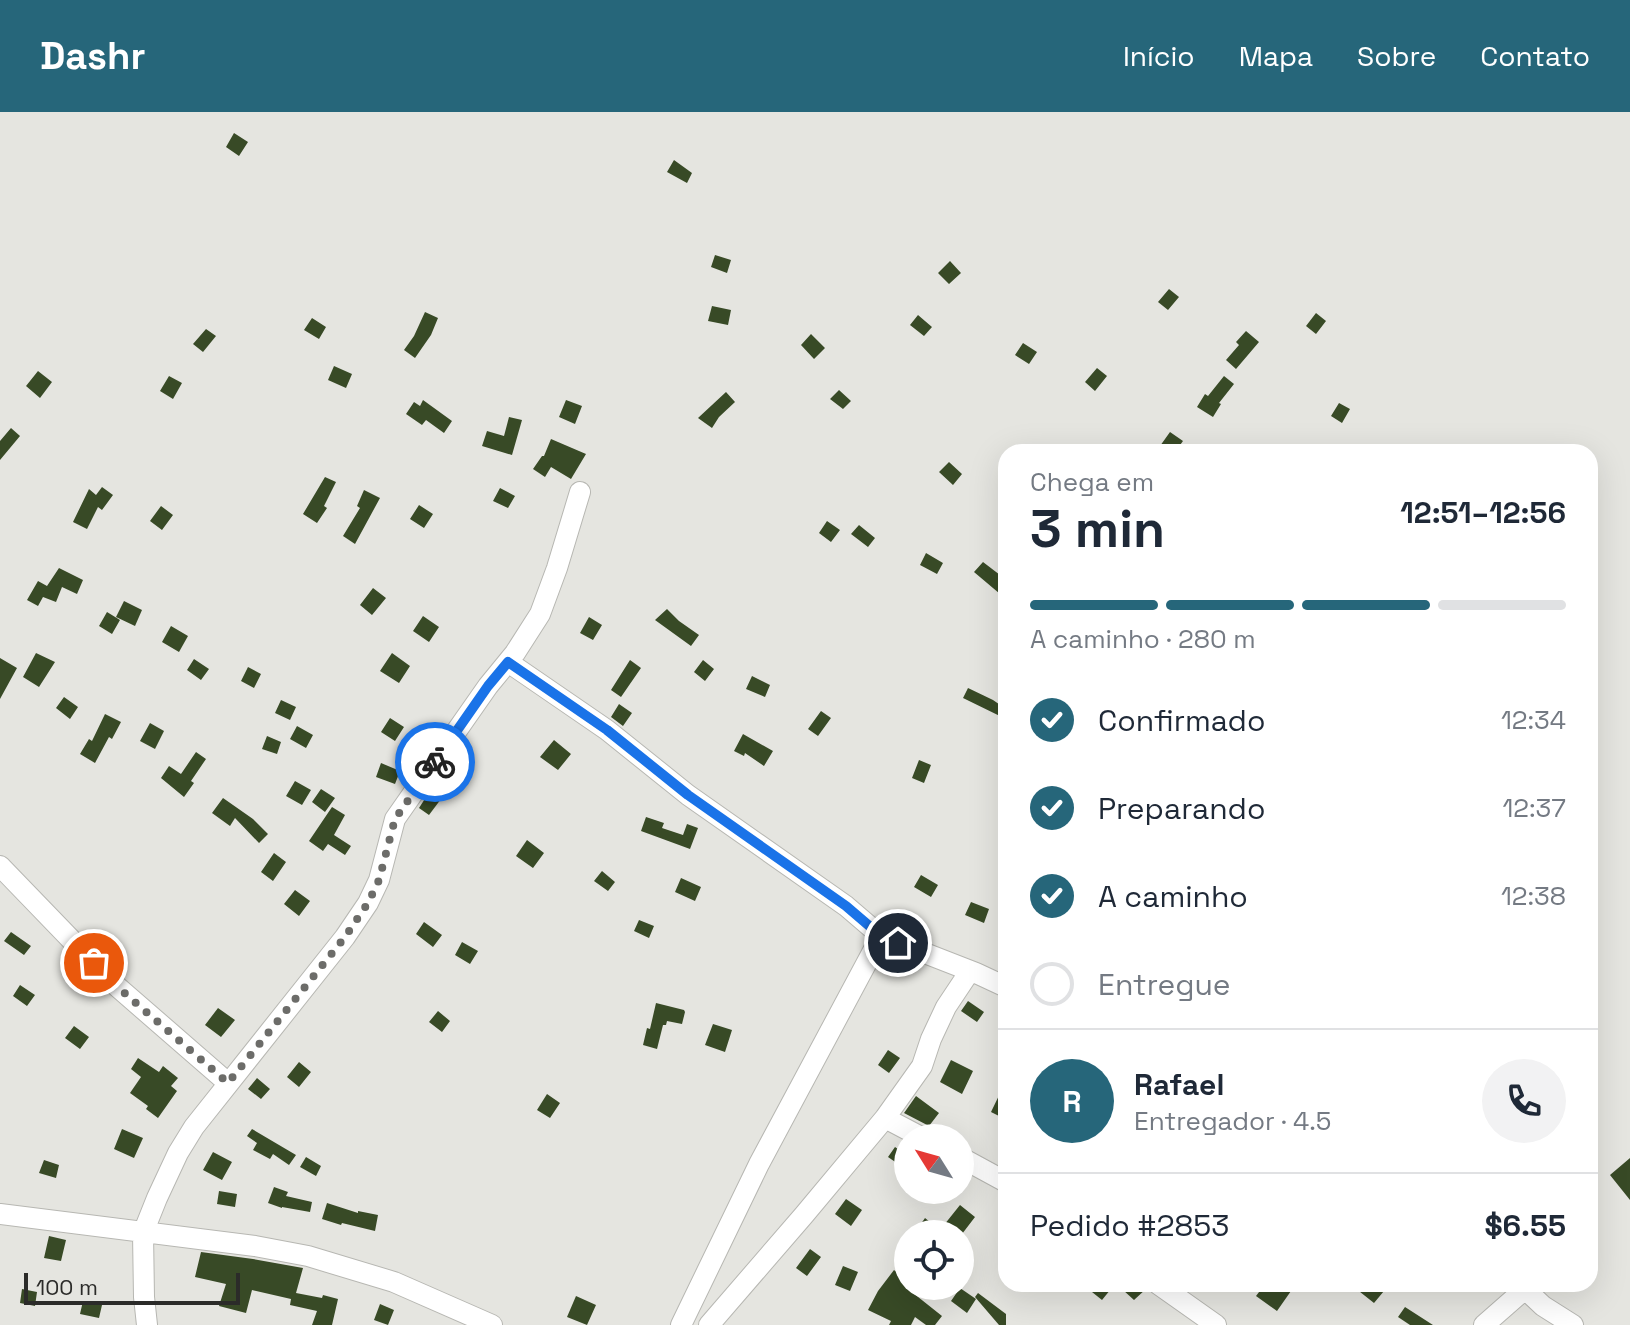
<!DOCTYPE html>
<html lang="pt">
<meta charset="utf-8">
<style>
:root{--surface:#fff;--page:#f2f2f3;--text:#1f2937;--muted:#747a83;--line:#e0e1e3;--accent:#26667a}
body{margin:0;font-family:"Space Grotesk",sans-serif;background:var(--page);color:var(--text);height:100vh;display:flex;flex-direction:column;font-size:30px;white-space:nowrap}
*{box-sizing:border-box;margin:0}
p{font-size:26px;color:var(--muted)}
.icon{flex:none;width:44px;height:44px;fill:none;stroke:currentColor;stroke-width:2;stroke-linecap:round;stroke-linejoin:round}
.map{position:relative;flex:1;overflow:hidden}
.drawer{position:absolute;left:998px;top:332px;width:600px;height:848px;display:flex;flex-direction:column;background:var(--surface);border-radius:24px;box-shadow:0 8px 32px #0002}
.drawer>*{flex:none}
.needle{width:52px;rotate:307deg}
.buttons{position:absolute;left:894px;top:1012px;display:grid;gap:16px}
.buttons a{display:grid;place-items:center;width:80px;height:80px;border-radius:50%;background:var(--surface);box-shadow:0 8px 32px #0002;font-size:40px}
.scale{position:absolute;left:24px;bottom:20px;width:216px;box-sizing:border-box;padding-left:8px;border:4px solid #2b2b29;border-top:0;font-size:22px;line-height:28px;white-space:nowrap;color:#2b2b29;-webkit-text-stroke:6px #e5e5e0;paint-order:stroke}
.pin{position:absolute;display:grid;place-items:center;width:68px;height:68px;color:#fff;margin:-34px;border:4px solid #fff;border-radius:50%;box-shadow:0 2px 8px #0007}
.courier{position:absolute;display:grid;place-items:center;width:80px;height:80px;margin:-40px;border:6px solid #1a73e8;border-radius:50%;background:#fff;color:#222;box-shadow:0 2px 10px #0007}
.head em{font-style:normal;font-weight:600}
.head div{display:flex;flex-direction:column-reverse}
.head{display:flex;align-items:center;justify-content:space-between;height:136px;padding:0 32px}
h1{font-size:52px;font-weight:600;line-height:60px}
.bar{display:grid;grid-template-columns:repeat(4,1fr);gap:12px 8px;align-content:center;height:96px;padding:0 32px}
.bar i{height:10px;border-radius:6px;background:var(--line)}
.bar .on{background:var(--accent)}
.bar p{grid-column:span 4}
.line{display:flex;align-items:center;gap:20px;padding:0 32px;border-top:2px solid var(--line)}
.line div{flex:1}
.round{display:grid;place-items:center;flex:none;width:84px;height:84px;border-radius:42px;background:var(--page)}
ol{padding:0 32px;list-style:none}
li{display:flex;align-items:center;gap:24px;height:88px}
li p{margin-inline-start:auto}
li .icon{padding:8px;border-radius:50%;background:var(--accent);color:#fff;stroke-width:4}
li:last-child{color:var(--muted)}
li i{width:44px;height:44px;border:4px solid var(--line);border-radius:50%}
header{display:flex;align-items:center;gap:48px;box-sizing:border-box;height:112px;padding:0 40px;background:var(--accent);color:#fff}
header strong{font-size:38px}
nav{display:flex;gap:44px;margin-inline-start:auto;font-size:28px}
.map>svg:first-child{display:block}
</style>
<header>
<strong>Dashr</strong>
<nav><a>Início</a><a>Mapa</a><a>Sobre</a><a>Contato</a></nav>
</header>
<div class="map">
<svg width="1630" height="1213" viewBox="0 0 1630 1213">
<rect width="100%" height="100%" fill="#e5e5e0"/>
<path fill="#384a26" d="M234 21 248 30 239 44 226 35Z
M674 48 692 61 687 71 667 60Z
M715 143 731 148 727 161 711 155Z
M950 149 961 161 949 172 938 161Z
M1169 177 1179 185 1168 198 1158 190Z
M712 194 731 198 728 213 708 209Z
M425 200 438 206 431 223 415 246 404 238 414 224Z
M1316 201 1326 209 1316 222 1306 214Z
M918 203 932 215 924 224 910 213Z
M312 206 326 215 319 227 304 218Z
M206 217 216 224 203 240 193 232Z
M1246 219 1259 230 1236 257 1226 248 1239 233 1236 230Z
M811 222 825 236 814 247 801 233Z
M1023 231 1037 240 1029 252 1015 243Z
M334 254 352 262 346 276 328 268Z
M1097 256 1107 264 1095 279 1085 270Z
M38 259 52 270 40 286 26 274Z
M169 264 182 271 173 287 160 279Z
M1224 264 1234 272 1219 291 1221 292 1213 305 1197 295 1205 282 1208 284Z
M839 278 851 289 843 297 830 287Z
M726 280 735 290 719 305 712 316 698 306Z
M423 288 452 309 444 321 426 308 422 313 406 302 414 290 420 294Z
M566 288 582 294 575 312 559 305Z
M1339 291 1350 297 1342 311 1331 304Z
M509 305 522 308 512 343 482 334 487 319 504 324Z
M11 316 20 324 0 348V329Z
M1170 320 1183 329 1175 340H1168L1160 334Z
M551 327 586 342 571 367 551 355 545 365 533 357 542 344H544Z
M949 350 962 362 953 373 939 360Z
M325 365 336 370 324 394 327 396 317 411 303 402Z
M102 375 113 383 102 398 98 395 87 417 73 410 89 377 96 383Z
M500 376 515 384 508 396 493 389Z
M364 378 380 386 355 432 343 424 360 396 357 394Z
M419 393 433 402 424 416 410 407Z
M161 394 173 403 162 418 150 409Z
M827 409 840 418 831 430 819 421Z
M859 413 875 426 868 435 851 422Z
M926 441 943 451 937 462 920 453Z
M983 450 1000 463 1006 455V487L974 460Z
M59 456 83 468 77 482 62 475 56 490 43 485 38 494 27 488 38 469 47 474Z
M373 476 386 486 372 503 360 493Z
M124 489 142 498 135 514 116 505Z
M667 497 679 509 699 523 691 534 655 508Z
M107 500 120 508 112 522 99 514Z
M423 504 439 515 429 530 413 519Z
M589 505 602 513 593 528 580 521Z
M171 514 188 524 179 540 162 530Z
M36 541 55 550 39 575 23 565Z
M392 541 410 554 399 571 380 559Z
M0 546 17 556 0 587Z
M194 547 209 557 201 568 187 558Z
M630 548 641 556 621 585 611 578Z
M703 548 714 557 705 569 694 560Z
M248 555 261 562 254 576 241 569Z
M752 564 770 573 765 585 746 577Z
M968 576 993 588 1006 597V607L963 586Z
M64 585 78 595 70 607 56 596Z
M281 588 296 595 290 608 275 601Z
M619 592 632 601 623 614 611 605Z
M821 599 831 606 818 624 808 617Z
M105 602 121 610 112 627 109 625 95 651 80 642 89 627 92 629Z
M390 606 404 615 395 629 381 620Z
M150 611 164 619 155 637 140 629Z
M297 614 313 623 306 636 290 627Z
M743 622 773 639 764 654 745 641 744 644 734 639Z
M267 624 281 630 277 642 262 637Z
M554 628 571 642 558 658 540 645Z
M196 640 206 647 191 669 194 671 184 685 161 666 169 654 181 662Z
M919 648 931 653 924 671 912 666Z
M381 651 400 659 395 672 376 665Z
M295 669 311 678 302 693 286 684Z
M321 677 335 686 325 700 312 690Z
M430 679 441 687 429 703 419 696Z
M223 686 253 707 268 722 259 731 235 706 230 714 212 701Z
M332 695 345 703 334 723 351 734 345 743 328 732 323 739 309 729Z
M646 705 664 711 662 716 683 723 687 712 698 716 690 737 641 719Z
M527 728 544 741 533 756 516 744Z
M274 741 286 750 273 769 261 760Z
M602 759 615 770 608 779 594 769Z
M921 763 938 773 931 785 914 775Z
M681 766 701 775 695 789 675 780Z
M295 778 310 789 299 804 284 792Z
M971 790 989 797 984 811 965 803Z
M639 808 654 814 649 826 634 819Z
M424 810 442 823 433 835 416 822Z
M11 820 31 834 24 843 4 829Z
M462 830 478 839 470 852 455 843Z
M20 873 35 883 27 894 13 884Z
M968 889 984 900 977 910 961 899Z
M656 891 684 898 685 900 682 912 667 909 666 913H663L657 937 643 933 647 916 650 917Z
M218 896 235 908 221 925 205 913Z
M438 899 450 909 442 920 429 910Z
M713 912 732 918 725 940 705 933Z
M74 914 89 925 80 937 65 926Z
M888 938 900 946 889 961 878 953Z
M138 946 159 960 163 954 178 966 171 974 177 979 158 1006 146 997 148 994 130 981 141 965 131 957Z
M951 948 973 959 962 982 940 970Z
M299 950 311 960 299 975 287 965Z
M257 966 270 977 261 987 248 977Z
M1006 969V996L1001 1005 991 1000Z
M547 982 560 991 550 1006 537 998Z
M916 984 939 1001 929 1014 904 1001Z
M122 1017 143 1026 134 1046 114 1037Z
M252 1017 296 1043 289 1053 273 1042 270 1047 253 1038 257 1031 247 1024Z
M895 1035 908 1044V1049L904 1056 888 1045Z
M213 1040 232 1050 222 1068 203 1058Z
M306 1045 321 1054 316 1064 300 1055Z
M1630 1046V1088L1610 1063Z
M44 1048 59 1053 56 1066 39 1061Z
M274 1075 288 1080 286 1084 312 1090 310 1100 282 1095V1096L268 1091Z
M219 1079 237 1082 235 1095 217 1092Z
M846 1087 862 1098 851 1114 835 1102Z
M327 1091 358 1101V1099L378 1103 375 1119 342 1111 341 1113 322 1107Z
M960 1093 975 1105 962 1122H914L925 1106 940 1118Z
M49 1124 66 1128 61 1149 44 1146Z
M810 1137 821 1145 807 1164 796 1156Z
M201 1140 253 1147 303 1156 296 1181 322 1186 323 1183 338 1187 332 1213H312L317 1199 290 1193 291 1187 252 1178 246 1201 219 1194 226 1172 195 1165Z
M843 1154 858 1160 850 1179 835 1173Z
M894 1158 908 1169V1177L942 1204 935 1213H926L915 1205 911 1213H889L891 1209 868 1198 878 1179Z
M1082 1172H1115L1102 1188Z
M1129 1172H1145L1146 1177 1134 1188 1123 1178Z
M1265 1172H1281L1291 1179 1277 1199 1256 1184Z
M1350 1172H1376L1384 1179 1374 1191Z
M960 1176 976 1187 967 1201 951 1189Z
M22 1177 37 1180 35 1194 20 1191Z
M978 1181 1006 1202V1213H999L975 1185Z
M576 1184 596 1193 587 1213 567 1205Z
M83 1189 102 1193 99 1206 80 1202Z
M380 1192 394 1198 388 1213 374 1208Z
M1405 1195 1433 1213H1410L1398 1205Z"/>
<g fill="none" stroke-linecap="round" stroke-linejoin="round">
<defs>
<path id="minor" d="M508 550 607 618 688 683 846 794 881 824 759 1052 681 1213
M0 754 113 871 228 971
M881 824 976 861 1006 875
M885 1006 923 1026
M960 1045 1006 1070
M0 1102 255 1134 308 1144 394 1170 492 1213
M1158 1172 1216 1213
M147 1213 144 1185 143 1121 157 1086 178 1041 194 1015 345 825 368 791 379 768 395 707 488 574 515 541 540 502 557 456 580 380
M709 1213 804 1103 885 1006 922 954 931 927 946 895 970 859
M1484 1213 1525 1177 1543 1194 1573 1213"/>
</defs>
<use href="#minor" stroke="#b7b7b2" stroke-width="22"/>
<use href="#minor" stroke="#fff" stroke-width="20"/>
</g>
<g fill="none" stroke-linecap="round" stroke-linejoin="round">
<path stroke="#6c6c69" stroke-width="8" stroke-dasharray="0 14.4" d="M94 851 113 871 228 971 345 825 368 791 379 768 395 707 435 650"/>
<path stroke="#1a73e8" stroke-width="10" d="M435 650 488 574 508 550 607 618 688 683 846 794 881 824 898 831"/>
</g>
</svg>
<div class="buttons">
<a><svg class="needle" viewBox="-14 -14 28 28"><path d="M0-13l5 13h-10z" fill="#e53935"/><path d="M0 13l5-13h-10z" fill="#747a83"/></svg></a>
<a><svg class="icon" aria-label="locate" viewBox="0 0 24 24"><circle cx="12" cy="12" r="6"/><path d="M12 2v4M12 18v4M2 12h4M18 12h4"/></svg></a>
</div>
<div class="scale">100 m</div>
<div class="pin" style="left:94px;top:851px;background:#ea580c"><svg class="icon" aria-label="bag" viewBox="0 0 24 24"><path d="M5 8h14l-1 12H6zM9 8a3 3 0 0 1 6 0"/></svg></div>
<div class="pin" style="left:898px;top:831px;background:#1f2937"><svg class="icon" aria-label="home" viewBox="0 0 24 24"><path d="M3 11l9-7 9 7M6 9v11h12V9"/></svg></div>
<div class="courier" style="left:435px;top:650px"><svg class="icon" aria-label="bike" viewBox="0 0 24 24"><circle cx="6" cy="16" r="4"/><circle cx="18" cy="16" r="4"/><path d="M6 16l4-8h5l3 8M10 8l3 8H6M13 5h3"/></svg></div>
<section class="drawer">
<div class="head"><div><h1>3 min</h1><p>Chega em</p></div><em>12:51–12:56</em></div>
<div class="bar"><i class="on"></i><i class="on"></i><i class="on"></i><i></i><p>A caminho · 280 m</p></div>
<ol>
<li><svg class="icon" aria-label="check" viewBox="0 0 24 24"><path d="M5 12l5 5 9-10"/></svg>Confirmado<p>12:34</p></li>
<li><svg class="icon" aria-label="check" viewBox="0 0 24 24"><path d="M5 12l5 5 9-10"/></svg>Preparando<p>12:37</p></li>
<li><svg class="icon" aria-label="check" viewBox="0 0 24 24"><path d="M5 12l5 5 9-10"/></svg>A caminho<p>12:38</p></li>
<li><i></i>Entregue</li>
</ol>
<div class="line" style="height:144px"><b class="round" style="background:var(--accent);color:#fff">R</b><div><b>Rafael</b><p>Entregador · 4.5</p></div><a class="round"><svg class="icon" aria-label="phone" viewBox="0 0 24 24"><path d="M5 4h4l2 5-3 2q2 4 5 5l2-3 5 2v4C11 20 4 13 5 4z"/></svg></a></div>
<div class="line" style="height:104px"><div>Pedido #2853</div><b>$6.55</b></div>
</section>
</div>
